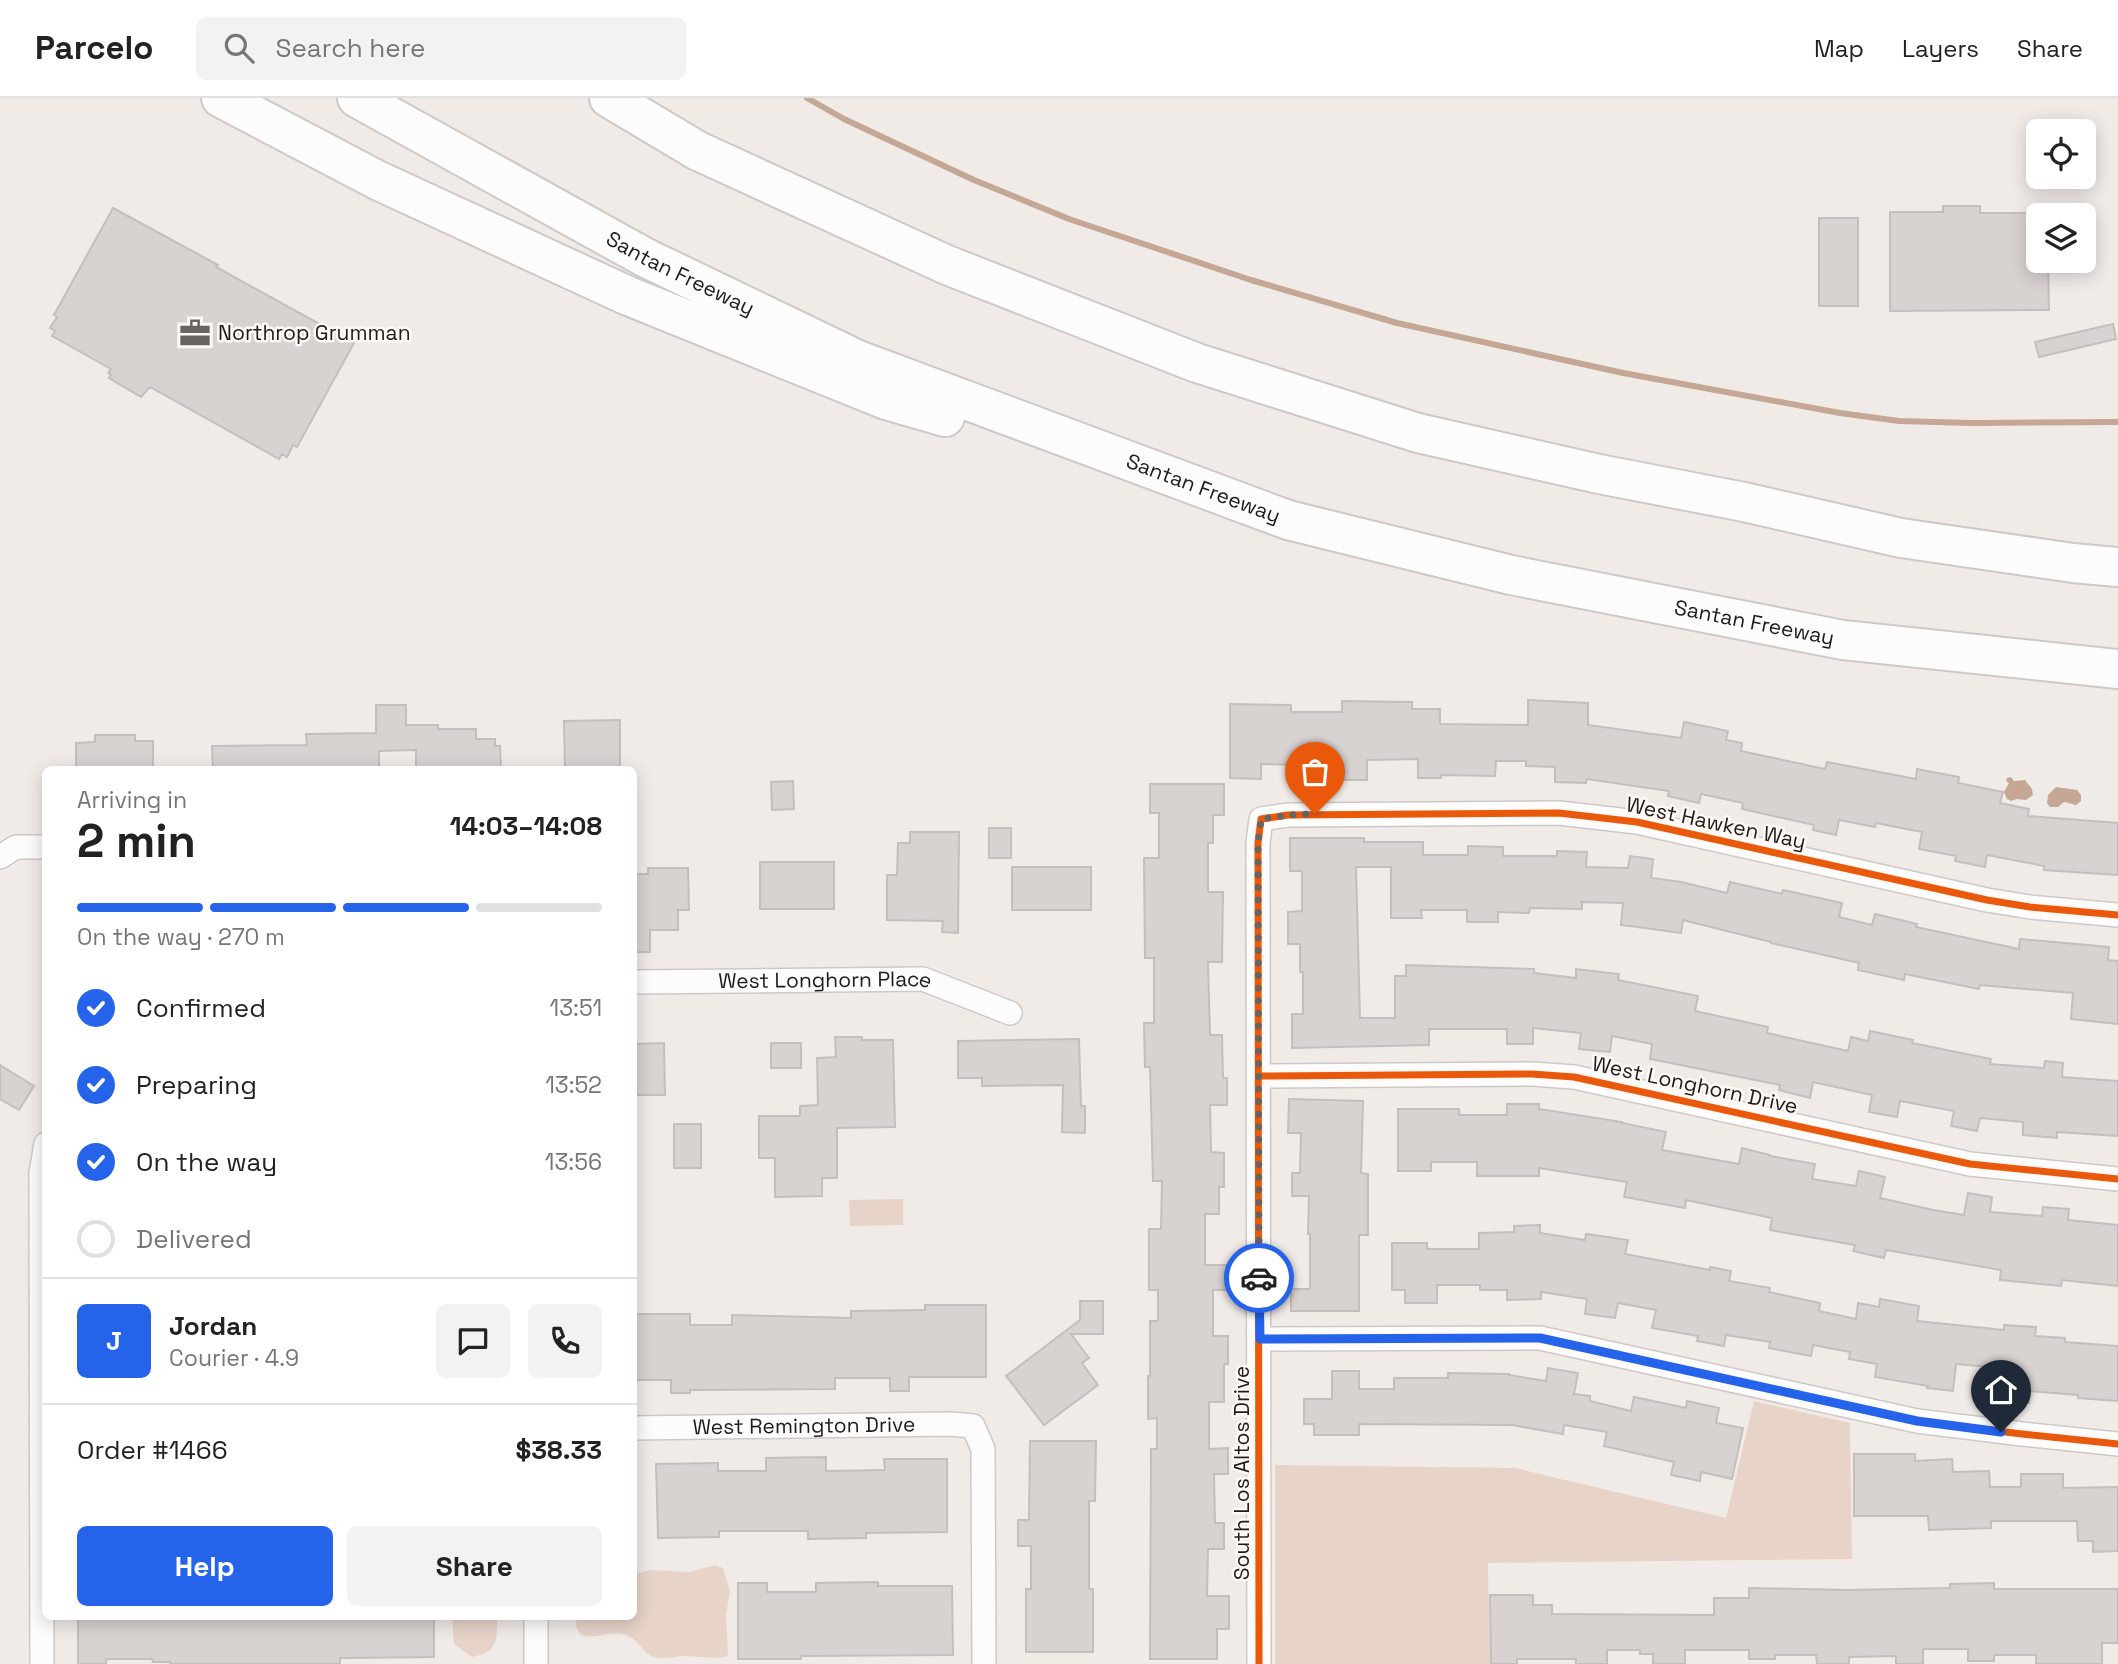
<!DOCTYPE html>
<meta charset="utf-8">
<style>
:root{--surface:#fff;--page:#f2f2f2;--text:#222;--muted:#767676;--line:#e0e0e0;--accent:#2563eb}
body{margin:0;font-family:"Space Grotesk",sans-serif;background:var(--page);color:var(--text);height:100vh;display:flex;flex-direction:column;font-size:26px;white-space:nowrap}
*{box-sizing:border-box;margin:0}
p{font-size:23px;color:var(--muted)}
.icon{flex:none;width:38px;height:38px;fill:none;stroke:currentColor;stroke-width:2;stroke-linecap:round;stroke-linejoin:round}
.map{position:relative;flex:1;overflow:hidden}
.panel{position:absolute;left:42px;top:668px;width:595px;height:854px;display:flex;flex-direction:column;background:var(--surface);border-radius:10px;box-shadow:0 4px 18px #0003}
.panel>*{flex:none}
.controls{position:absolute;left:2026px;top:21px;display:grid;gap:14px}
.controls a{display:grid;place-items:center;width:70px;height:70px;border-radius:10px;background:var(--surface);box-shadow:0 4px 18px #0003;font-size:35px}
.pin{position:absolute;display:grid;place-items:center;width:60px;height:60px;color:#fff;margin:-72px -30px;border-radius:50% 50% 50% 0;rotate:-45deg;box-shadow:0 0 7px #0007}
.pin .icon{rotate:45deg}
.courier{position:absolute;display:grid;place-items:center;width:70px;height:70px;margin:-35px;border:5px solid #2563eb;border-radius:50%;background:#fff;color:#222;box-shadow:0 2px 9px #0007}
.headline em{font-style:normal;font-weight:800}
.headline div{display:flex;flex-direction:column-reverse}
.headline{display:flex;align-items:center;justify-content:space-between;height:119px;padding:0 35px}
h1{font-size:46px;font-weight:800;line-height:52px}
.bar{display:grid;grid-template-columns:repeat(4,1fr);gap:10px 7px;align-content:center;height:84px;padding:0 35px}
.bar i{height:9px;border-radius:5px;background:var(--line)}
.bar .current{background:var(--accent)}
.bar p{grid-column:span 4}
.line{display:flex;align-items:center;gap:18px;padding:0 35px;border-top:2px solid var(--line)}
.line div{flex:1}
.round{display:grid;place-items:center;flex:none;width:74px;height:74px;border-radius:10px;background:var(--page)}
ol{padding:0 35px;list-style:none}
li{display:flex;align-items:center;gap:21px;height:77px}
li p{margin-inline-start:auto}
li .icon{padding:7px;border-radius:50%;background:var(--accent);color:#fff;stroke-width:4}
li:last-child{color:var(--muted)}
li i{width:38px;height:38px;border:4px solid var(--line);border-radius:50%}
.primary-button{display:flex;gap:14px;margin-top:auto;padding:14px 35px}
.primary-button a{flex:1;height:80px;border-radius:10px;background:var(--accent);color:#fff;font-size:28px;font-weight:800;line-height:80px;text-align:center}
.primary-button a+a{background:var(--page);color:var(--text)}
header{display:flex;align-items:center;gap:42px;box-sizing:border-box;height:98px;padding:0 35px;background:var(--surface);border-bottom:2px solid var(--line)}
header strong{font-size:33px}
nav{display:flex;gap:38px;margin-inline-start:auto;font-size:24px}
.search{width:490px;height:63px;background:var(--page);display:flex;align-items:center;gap:18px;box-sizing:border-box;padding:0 24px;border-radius:10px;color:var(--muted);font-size:26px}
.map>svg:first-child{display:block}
</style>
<header>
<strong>Parcelo</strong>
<div class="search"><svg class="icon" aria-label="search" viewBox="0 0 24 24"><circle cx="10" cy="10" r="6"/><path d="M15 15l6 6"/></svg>Search here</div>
<nav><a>Map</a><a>Layers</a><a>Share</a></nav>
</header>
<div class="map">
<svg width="2118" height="1566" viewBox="0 0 2118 1566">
<rect width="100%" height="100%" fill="#f1ebe8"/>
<path fill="#e7d3c8" d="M903 1101V1127L850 1128 849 1102Z
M1754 1303 1850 1325 1852 1461 1488 1465 1490 1566H1275V1367L1515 1370 1726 1420Z
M715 1467 723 1470 730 1493 726 1517 728 1558C712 1562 700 1558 685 1558 672 1558 660 1564 648 1556 640 1549 634 1538 623 1536 608 1533 595 1542 581 1537L576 1529 577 1519H634V1476L651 1472 690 1474Z
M452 1519H497C497 1543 498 1554 472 1559L454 1546Z"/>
<path fill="#c4a795" d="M2011 679 2014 683 2025 682 2032 691 2033 697 2026 702 2017 701 2011 703 2007 701 2004 694 2009 685 2006 683 2007 680Z
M2056 689 2077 692 2081 697V703L2076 707 2064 704 2058 709H2050L2047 705 2048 697Z"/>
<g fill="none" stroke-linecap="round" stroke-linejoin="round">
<path stroke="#c4a795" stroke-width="6" d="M807 0 844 21 974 82 1069 121 1251 182 1397 225 1623 275 1840 315 1899 323 1972 325 2118 324"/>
</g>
<path fill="#d8d3d1" stroke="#c4bfbd" stroke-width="2" d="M1943 108H1980V115H2039V163H2048L2049 212 1890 213V114H1943Z
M113 110 218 167 216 169 354 245 297 349 293 347 287 359 282 356 279 361 150 289 141 299 109 280 111 276 108 275 111 271 52 238 55 233 50 230 57 219 54 217Z
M1819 120H1858V208H1819Z
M2113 226 2116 241 2039 259 2035 244Z
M1528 602 1588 605V627L1681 640 1684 624 1728 633 1726 642 1742 645 1741 653 1825 671 1827 664 1916 681 1917 671 1959 679 1958 685 2003 694 2000 705 2029 711 2028 718 2118 725V777L2044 772V768L1987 757 1985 769 1955 763 1956 758 1919 751 1922 734 1876 725 1875 729 1839 722 1836 737 1813 732 1814 727 1742 711 1743 705 1701 696 1699 705 1668 698 1669 693 1587 681 1586 685 1555 684V669L1526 668V663H1496L1495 678 1441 677V680H1418V661L1367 662V682H1336V668L1306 667 1261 666V681L1230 680V606L1291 607V614H1342V603L1412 604V611H1440V626L1528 627Z
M376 607H406V627H438V631H476V641H495V648H500L501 672H416V652L379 653V672H213L212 648 307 647 306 636 376 635Z
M620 622V672H565L564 623Z
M95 637H135V643H153V672H76V645L95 644Z
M793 683 794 711 772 712 771 684Z
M1150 686H1224V717H1213V745H1208V794H1223L1222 864H1208L1210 937H1222L1223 980H1227V1007H1210L1211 1054 1224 1055V1089H1219V1116H1205V1167H1229V1192H1213V1238H1228V1266H1224V1304H1209V1351L1228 1350V1376H1214L1215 1425H1224V1451H1208L1207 1498H1229V1531H1217V1561H1150L1151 1351H1157V1320L1148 1321V1278H1150V1223H1158V1192H1149V1131H1161L1162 1083H1153L1150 969H1145L1144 925H1154V860H1145L1144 760H1159V715H1150Z
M989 730H1011V760H989Z
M910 734H959L958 835 942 834 943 823 887 822V777H897L898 745H910Z
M1290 740H1364V744H1423V757H1468V748L1503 749V758H1557V753L1587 754 1586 769 1628 770 1630 758 1653 761 1651 780 1681 784 1727 795 1730 784 1782 796 1783 792 1842 805 1839 819 1872 827 1875 816 1917 826 1916 829 2019 851 2020 841 2109 849 2108 862 2118 863V926L2071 921 2073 895 1980 887 1979 891 1905 876 1904 882 1858 872 1859 865 1771 845V844L1683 822 1681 835 1621 827 1623 805 1582 804V811L1530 810 1529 815 1498 814V824H1467V812H1421L1422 820H1391V769H1356L1360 920H1395V878H1406V867L1534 871V875L1576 880V871L1619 876 1618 882 1698 898 1695 913 1768 929 1767 935 1848 953 1851 939 1868 943 1870 933 1913 942 1912 945 1991 961 1990 966 2044 970 2045 963 2063 965 2062 979 2118 983V1038L2057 1034V1040L2023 1037V1024L1980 1020 1977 1033 1951 1028 1954 1013 1900 1003 1897 1019 1869 1014 1872 997 1813 984 1810 1000 1779 992 1780 987 1650 961 1652 946 1612 938 1610 954 1579 951 1581 935 1533 930V946H1507V931H1429V947L1292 950V916H1303V874H1300V846H1288V814L1302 813V773H1290Z
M760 764H834V811H760Z
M1012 769H1091V812H1012Z
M648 770H688L689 812H678V832H650V854H634V776H648Z
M835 939H862V942H893L895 1029 837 1030V1080H822V1098L775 1099V1060H759V1018H800V1008L818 1007 817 960 836 959Z
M1079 941 1081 1008H1085V1035L1062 1034 1063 987 982 988V980H958V943Z
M664 945 665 997H637L636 990H634V946Z
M771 945H801V970H771Z
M0 967 34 988 19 1012 0 1001Z
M1289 1001 1363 1003 1361 1075 1368 1076V1137H1359V1213H1291V1191H1310V1136H1308L1309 1098H1292V1075H1300L1301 1035H1288Z
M1507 1006H1539V1011L1622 1024V1025L1666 1034 1662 1052 1739 1066 1742 1050 1770 1057V1058L1815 1066 1812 1081 1856 1088 1859 1073 1885 1079 1880 1100 1933 1112 1964 1117 1968 1095 1992 1099 1990 1114 2042 1118 2043 1109 2069 1111 2068 1122 2118 1127V1188L2062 1182 2061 1188 2000 1182 2001 1172 1886 1152 1884 1160 1853 1153 1855 1147 1770 1132 1772 1120 1686 1102 1685 1110 1624 1099 1627 1084 1539 1070V1078H1477V1064H1431V1073H1398V1011H1459V1017H1507Z
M674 1026H701V1070H674Z
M1540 1127V1135L1585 1142 1586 1136 1628 1142 1625 1156 1710 1172V1169L1731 1173 1729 1183 1770 1190 1769 1194 1820 1205 1819 1213 1856 1221 1858 1205 1879 1209 1880 1201 1919 1208 1917 1223 2004 1232V1227L2036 1229 2035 1238 2065 1240V1244L2118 1248V1303L2078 1300V1297L2030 1293 2029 1305 1998 1302 2001 1270 1956 1266 1953 1293 1927 1290 1928 1288 1875 1279 1877 1266 1849 1261 1850 1254 1813 1247 1811 1258 1769 1250 1770 1244 1726 1237 1724 1248 1697 1243 1698 1238 1652 1230 1656 1212 1618 1205 1615 1220 1585 1216 1587 1201 1541 1194V1201L1507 1202V1192H1480V1187H1437V1205H1405V1192H1392V1145H1427V1151H1479V1135L1514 1134V1128Z
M1080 1203H1103V1236H1071L1089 1260 1082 1265 1098 1287 1044 1327 1006 1278 1080 1222Z
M925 1207H986V1279H909V1293H890V1280H835V1291L690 1292V1295H671V1282H634V1216H690V1227H732V1217L851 1220V1213L925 1212Z
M1548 1270 1578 1275 1574 1296 1590 1298V1303L1631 1313 1634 1299 1686 1310 1687 1303 1719 1310 1716 1325 1743 1330 1732 1381 1701 1374 1700 1383 1671 1377 1674 1364 1604 1348 1607 1334 1564 1327 1563 1336 1512 1327 1359 1326V1337H1314V1326H1304V1301H1332V1273H1359V1291H1394V1280H1448V1275L1509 1276V1277L1546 1283Z
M1030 1343H1096L1095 1403H1089V1491H1093V1554H1026V1491H1031V1448H1018V1422H1029Z
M1854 1356H1915V1363L1952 1361 1953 1374 1989 1373 1990 1389H2021V1376H2063V1390L2118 1389V1453L2093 1454V1443H2078L2077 1423H1991V1430L1929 1432 1928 1418H1854Z
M826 1359V1373L885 1372 884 1361H947V1434L866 1435V1440L808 1441V1433H719V1439L658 1440 656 1366 718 1365V1373H766V1360Z
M878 1484V1488H952L953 1557 801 1558V1561H738V1485H767V1494H816V1485Z
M1994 1485V1491H2118V1545H2102V1566H2036V1557H1994V1563H1968V1551H1923V1566H1896V1558L1849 1559V1566H1817L1816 1557H1775V1561H1749V1552H1685V1566H1653V1556H1640V1552H1607V1566H1576V1561H1517V1566H1491L1490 1497H1533V1507H1552V1516L1714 1517V1500H1749V1490L1848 1492 1950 1490V1486Z
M78 1519H434V1559L340 1560V1566H170V1564H153L152 1561H106V1566H78Z"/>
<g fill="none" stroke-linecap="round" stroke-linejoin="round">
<defs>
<g id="street">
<path d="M0 759 16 749H46"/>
<path id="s1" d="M634 884 923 881 1010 915"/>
<path d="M1259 978 1532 976 1574 979 1970 1066 2118 1081"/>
<path d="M1260 1241 1540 1240 1917 1323 2022 1336 2118 1346"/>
<path id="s2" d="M634 1330 950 1326 973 1328 983 1351 984 1566"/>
<path d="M536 1519V1566"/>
<path d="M42 1566 41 1075 46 1046"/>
<path d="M1259 1566 1258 745 1261 721 1288 717 1559 715 1637 724 1987 802 2030 809 2118 817"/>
</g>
<g id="highway">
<path d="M221 0 377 82 626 197 886 302 945 319"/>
<path id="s3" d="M357 0 646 160 858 262 1288 422 1511 477 1843 542 2118 571"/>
<path d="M609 0 698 53 947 167 1197 265 1418 335 1599 376 1744 404 1901 440 2073 465 2118 469"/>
</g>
</defs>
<use href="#street" stroke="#cec9c7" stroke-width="26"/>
<use href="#highway" stroke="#cec9c7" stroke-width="42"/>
<use href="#street" stroke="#fdfcfc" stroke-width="23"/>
<use href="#highway" stroke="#fdfcfc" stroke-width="38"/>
<defs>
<path id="cycleway" d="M1259 978 1532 976 1574 979 1970 1066 2118 1081
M1260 1241 1540 1240 1917 1323 2022 1336 2118 1346
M1259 1566 1258 745 1261 721 1288 717 1559 715 1637 724 1987 802 2030 809 2118 817"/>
</defs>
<use href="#cycleway" stroke="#fff8f4" stroke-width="11"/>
<use href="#cycleway" stroke="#e8590c" stroke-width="7"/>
</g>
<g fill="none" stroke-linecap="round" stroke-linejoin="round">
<path stroke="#686461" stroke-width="7" stroke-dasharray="0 12.6" d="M1259 1180 1258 745 1261 721 1289 717 1315 716"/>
<path stroke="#2563eb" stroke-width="9" d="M1259 1180 1260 1241 1540 1240 1917 1323 2001 1334"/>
</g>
<defs>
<symbol id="office-bare" viewBox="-9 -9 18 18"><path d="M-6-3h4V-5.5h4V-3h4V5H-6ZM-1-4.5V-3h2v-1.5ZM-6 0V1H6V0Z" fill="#686461" stroke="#fff8f4" stroke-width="2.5" paint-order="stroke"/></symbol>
</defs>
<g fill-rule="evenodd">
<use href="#office-bare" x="173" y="213" width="44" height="44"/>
</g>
<g text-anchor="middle" stroke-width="5" stroke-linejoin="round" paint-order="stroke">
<g font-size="21" fill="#1f1b19" stroke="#fff8f4">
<text dy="7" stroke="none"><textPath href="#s3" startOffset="368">Santan Freeway</textPath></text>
<text dy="7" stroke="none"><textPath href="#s3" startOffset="934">Santan Freeway</textPath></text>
<text dy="7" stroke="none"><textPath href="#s3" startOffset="1502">Santan Freeway</textPath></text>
<text transform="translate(1716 725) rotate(12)" y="7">West Hawken Way</text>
<text dy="7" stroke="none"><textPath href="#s1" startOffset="191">West Longhorn Place</textPath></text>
<text transform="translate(1695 987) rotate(12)" y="7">West Longhorn Drive</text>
<text dy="7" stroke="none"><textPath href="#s2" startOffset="170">West Remington Drive</textPath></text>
<text transform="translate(1242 1375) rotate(-90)" y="7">South Los Altos Drive</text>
</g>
<g font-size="21" fill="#1f1b19" stroke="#fff8f4" text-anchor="start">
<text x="218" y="242">Northrop Grumman</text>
</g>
</g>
</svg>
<div class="controls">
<a><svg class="icon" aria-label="locate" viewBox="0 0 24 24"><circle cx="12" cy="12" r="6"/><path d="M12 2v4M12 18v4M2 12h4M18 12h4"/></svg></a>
<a><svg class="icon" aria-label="layers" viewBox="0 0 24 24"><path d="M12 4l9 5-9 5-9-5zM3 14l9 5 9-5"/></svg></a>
</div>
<div class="pin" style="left:1315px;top:716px;background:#ea580c"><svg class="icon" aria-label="bag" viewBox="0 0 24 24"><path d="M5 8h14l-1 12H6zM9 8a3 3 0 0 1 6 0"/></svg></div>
<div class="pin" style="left:2001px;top:1334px;background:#1f2937"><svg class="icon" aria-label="home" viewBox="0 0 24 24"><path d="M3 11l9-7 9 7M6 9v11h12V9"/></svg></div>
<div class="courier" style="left:1259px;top:1180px"><svg class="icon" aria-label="car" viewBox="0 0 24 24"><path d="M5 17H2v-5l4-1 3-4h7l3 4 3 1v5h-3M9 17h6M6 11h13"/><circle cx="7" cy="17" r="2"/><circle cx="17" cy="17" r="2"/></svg></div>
<section class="panel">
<div class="headline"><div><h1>2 min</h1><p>Arriving in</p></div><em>14:03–14:08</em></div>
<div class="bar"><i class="current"></i><i class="current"></i><i class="current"></i><i></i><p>On the way · 270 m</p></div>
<ol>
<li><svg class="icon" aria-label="check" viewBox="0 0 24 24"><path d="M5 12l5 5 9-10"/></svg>Confirmed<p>13:51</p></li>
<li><svg class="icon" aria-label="check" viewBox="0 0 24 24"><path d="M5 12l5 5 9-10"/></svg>Preparing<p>13:52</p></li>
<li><svg class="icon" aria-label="check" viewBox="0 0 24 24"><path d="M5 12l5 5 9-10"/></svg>On the way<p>13:56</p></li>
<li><i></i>Delivered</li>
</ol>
<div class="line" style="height:126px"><b class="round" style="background:var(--accent);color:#fff">J</b><div><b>Jordan</b><p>Courier · 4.9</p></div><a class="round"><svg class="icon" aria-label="chat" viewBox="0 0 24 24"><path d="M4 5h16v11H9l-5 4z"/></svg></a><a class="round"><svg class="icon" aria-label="phone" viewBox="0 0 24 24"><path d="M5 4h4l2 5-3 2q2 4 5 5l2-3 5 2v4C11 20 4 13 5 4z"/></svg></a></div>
<div class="line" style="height:91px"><div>Order #1466</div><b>$38.33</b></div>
<div class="primary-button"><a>Help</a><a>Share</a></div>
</section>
</div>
